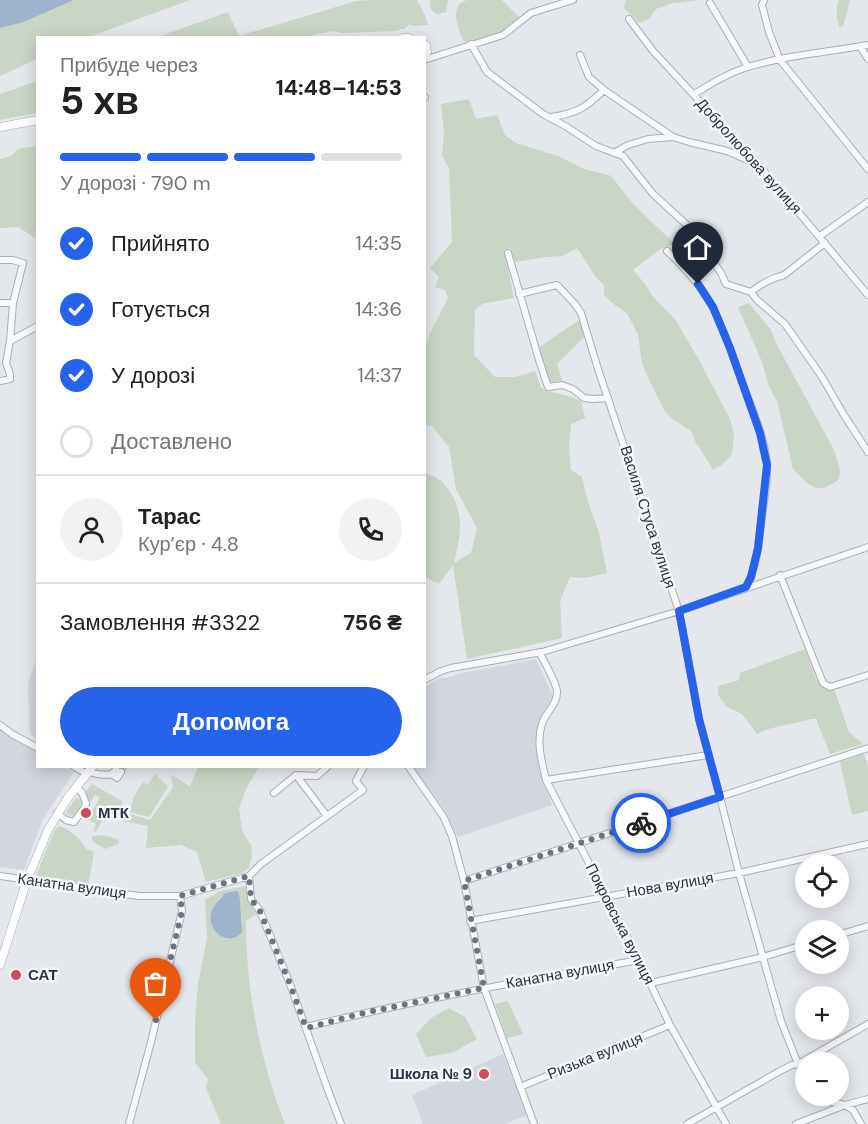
<!DOCTYPE html>
<html lang="uk">
<meta charset="utf-8">
<style>
:root{--surface:#fff;--page:#f2f2f2;--text:#222;--muted:#767676;--line:#e0e0e0;--accent:#2563eb}
body{margin:0;font-family:"DM Sans",sans-serif;background:var(--page);color:var(--text);height:100vh;display:flex;flex-direction:column;font-size:22px;white-space:nowrap}
*{box-sizing:border-box;margin:0}
p{font-size:20px;color:var(--muted)}
.icon{flex:none;width:33px;height:33px;fill:none;stroke:currentColor;stroke-width:2;stroke-linecap:round;stroke-linejoin:round}
.map{position:relative;flex:1;overflow:hidden}
.side{position:absolute;left:36px;top:36px;width:390px;height:732px;display:flex;flex-direction:column;background:var(--surface);border-radius:0px;box-shadow:0 3px 15px #0003}
.side>*{flex:none}
.controls{position:absolute;left:795px;top:854px;display:grid;gap:12px}
.controls a{display:grid;place-items:center;width:54px;height:54px;border-radius:50%;background:var(--surface);box-shadow:0 3px 15px #0003;font-size:30px}
.pin{position:absolute;display:grid;place-items:center;width:51px;height:51px;color:#fff;margin:-62px -26px;border-radius:50% 50% 50% 0;rotate:-45deg;box-shadow:0 0 6px #0007}
.pin .icon{rotate:45deg}
.courier{position:absolute;display:grid;place-items:center;width:60px;height:60px;margin:-30px;border:4px solid #2563eb;border-radius:50%;background:#fff;color:#222;box-shadow:0 2px 8px #0007}
.summary em{font-style:normal;font-weight:700}
.summary div{display:flex;flex-direction:column-reverse}
.summary{display:flex;align-items:center;justify-content:space-between;height:102px;padding:0 24px}
h1{font-size:39px;font-weight:700;line-height:45px}
.bar{display:grid;grid-template-columns:repeat(4,1fr);gap:9px 6px;align-content:center;height:72px;padding:0 24px}
.bar i{height:8px;border-radius:4px;background:var(--line)}
.bar .current{background:var(--accent)}
.bar p{grid-column:span 4}
.line{display:flex;align-items:center;gap:15px;padding:0 24px;border-top:2px solid var(--line)}
.line div{flex:1}
.round{display:grid;place-items:center;flex:none;width:63px;height:63px;border-radius:32px;background:var(--page)}
ol{padding:0 24px;list-style:none}
li{display:flex;align-items:center;gap:18px;height:66px}
li p{margin-inline-start:auto}
li .icon{padding:6px;border-radius:50%;background:var(--accent);color:#fff;stroke-width:4}
li:last-child{color:var(--muted)}
li i{width:33px;height:33px;border:3px solid var(--line);border-radius:50%}
.primary-button{display:flex;gap:12px;margin-top:auto;padding:12px 24px}
.primary-button a{flex:1;height:69px;border-radius:36px;background:var(--accent);color:#fff;font-size:24px;font-weight:700;line-height:69px;text-align:center}
.map>svg:first-child{display:block}
</style>
<div class="map">
<svg width="868" height="1124" viewBox="0 0 868 1124">
<rect width="100%" height="100%" fill="#e4e7ec"/>
<path fill="#d2d6de" d="M536 659 553 696 542 714 535 740 538 760 545 785 552 805 458 837 444 809 413 767 424 766 425 687 437 679 451 677 457 674Z
M37 661 38 739H37L30 734 28 689 30 675Z
M0 729 29 747 37 749 38 766 64 767 74 772 43 819 24 870 0 867Z
M503 1054 527 1115 505 1124H423L412 1095Z"/>
<path fill="#c9d6c5" fill-rule="evenodd" d="M74 0H190L89 37 38 38 37 59 0 76V28L24 22Z
M375 0H417L425 15 428 25 413 26 410 24 404 29H401L395 31 342 33 333 31 305 37H158L228 12 239 36 356 1Z
M430 0H448L446 12 437 14 432 11 430 6Z
M467 0H502L521 19 506 28 502 34 467 43 464 42C459 32 453 16 458 6 460 2 464 1 467 0Z
M626 0H700L673 3 656 9 649 19 639 23 624 8Z
M839 0H850L843 27H839C837 17 835 9 839 0Z
M37 81V113L0 120V94Z
M469 99 476 119 497 115 505 135 516 143 558 156 584 169 605 174 611 176 634 205 675 244 660 249 633 270 645 284 652 295 676 321 698 358 730 419 734 435 732 454 723 464 713 470 708 461 696 443 691 431 671 418 664 410 650 382 642 363 638 335 627 313 612 303 604 295V285L595 276 577 248 562 256 545 257 515 262 510 248 504 250 514 298 482 304 475 310 474 355 495 377H516L535 371 541 388C554 394 567 394 581 401L585 418 571 424 569 446 571 470 582 477 587 499 599 533 607 573 586 578 570 577 560 601 562 638 467 659 453 565 439 584 425 577V473C429 475 434 476 438 479 442 481 445 485 448 489 466 514 460 536 454 563L471 553 477 528 456 489 449 447 431 425 425 426V348L429 335 448 298 445 290 435 287 439 277 430 268 452 242 449 168 442 156 444 133 441 104Z
M37 146H38L37 239 18 227 0 228V159L11 156 18 149Z
M749 303 771 330 775 341 834 450 840 470 839 479 834 483 824 488H816L807 483 793 469 777 401 769 387 762 362 738 307Z
M579 320 584 337 557 364 562 380 549 383 538 348Z
M805 649 814 674 820 685 829 691 834 689 849 732 863 744 830 754 816 719H812L768 729 757 734 742 714 727 707 718 695V686L739 680 740 673Z
M864 754 868 766V811L852 815 840 762Z
M198 767H259L246 789 239 808 242 831 251 845 252 856 249 867 242 873 206 882 197 852 181 845 146 848 148 826 123 821 124 812 150 820 173 787 171 775 190 786Z
M155 774 168 787 149 817 130 812 133 798 143 782 148 785Z
M92 784 122 801 123 811 108 809 96 832 93 831 96 824 87 819 100 798 95 795 91 802 87 797 86 791Z
M76 798 82 800 83 803 74 815 70 816 66 812Z
M59 826C70 829 81 839 86 849L94 852 88 888 38 881 37 878V873L54 831Z
M100 835C107 835 112 838 119 840L118 844 106 849 94 843 92 840V837Z
M245 886 248 898 256 914 246 921C246 990 260 1060 285 1124H221L206 1088 208 1079 195 1063V1022L198 984 207 938 205 900 220 891ZM225 893 240 899 242 925 229 939 224 938 218 934 221 899Z
M508 1001 523 1034 507 1038 495 1004Z
M449 1008 465 1017 477 1039 452 1053 426 1057 416 1034 431 1018Z"/>
<path fill="#9fb4cc" d="M0 0H74L24 22 0 28Z
M238 891 240 899 242 932C229 948 207 931 211 914 212 905 221 900 225 893Z"/>
<g fill="none" stroke-linecap="round" stroke-linejoin="round">
<path stroke="#bfc3cb" stroke-width="6" stroke-dasharray="6 3" stroke-linecap="butt" d="M121 772 125 766"/>
<defs>
<path id="minor" d="M764 0 762 5 769 32 780 60 868 169
M710 3 748 67
M629 19 653 51 758 164 868 295
M471 44 487 72 543 114 567 127 596 146 623 156 653 194 688 226 721 273 726 284 751 292 757 300 785 324 822 377 844 415 868 452
M860 46 868 59
M424 60 503 35 531 13 573 0
M604 90 673 137
M694 94C711 84 728 73 748 67 787 55 828 52 868 45
M424 98 425 97
M551 117C578 113 585 108 604 90L589 77 580 55
M614 153 628 145 648 139 673 137 689 142 727 151 755 163
M820 236 868 202
M667 251C685 268 702 286 713 308 726 334 735 363 745 390 754 414 765 439 767 465 768 482 764 499 762 516 759 540 758 565 746 587
M508 253 539 360 548 387 562 385 573 389 584 398 593 399 608 398
M751 292C761 284 772 278 784 275L825 243
M519 294 557 285 575 304 581 313 598 369 679 611 693 684 699 719 720 797 739 873 781 1021 798 1064 806 1072
M0 303H13
M10 341 38 326
M0 381 10 379V374L6 363 10 341 13 303 23 263 12 260H1
M780 575 823 683 830 687 868 675
M539 652C544 661 556 682 557 691 558 704 545 713 542 724 536 742 542 763 546 780L639 960 670 1025 726 1124
M424 680 441 671 451 668 542 652 679 611 868 547
M0 725 12 734 38 748
M73 766 87 774
M408 766 443 816 452 836 464 881 484 988 534 1124
M89 772C97 774 104 776 112 774L116 769
M112 774 117 778 121 772
M296 775 327 816
M546 780 708 755
M274 793 296 775 317 776 327 767
M57 813 66 820 74 822 85 807 86 803 82 793 77 787
M0 876 139 896H180L249 876 261 864 363 790 356 781 364 766
M249 876 251 899 260 911 290 984 329 1093 341 1124
M464 881 868 748
M470 921 739 873 868 844
M838 935 868 926
M651 983 763 957 806 944
M306 1027C416 1000 527 980 639 960
M520 1087 670 1025
M826 1095 832 1102 845 1105 853 1110 861 1124
M129 1124 151 1042 182 911 180 896
M687 1124 780 1071 792 1065 798 1064 868 1024
M796 1124 845 1105 868 1099"/>
<path id="major" d="M403 38H409
M424 44 426 45 427 52 424 57
M0 127 38 120
M0 965 27 880 48 830 67 799 93 766"/>
</defs>
<use href="#minor" stroke="#a9aeb7" stroke-width="8"/>
<use href="#major" stroke="#a3abb8" stroke-width="9"/>
<use href="#minor" stroke="#f7f8fa" stroke-width="6"/>
<use href="#major" stroke="#fff" stroke-width="8"/>
</g>
<g fill="none" stroke-linecap="round" stroke-linejoin="round">
<path stroke="#6c737f" stroke-width="6" stroke-dasharray="0 10.8" d="M156 1020 182 911 180 896 249 876 251 899 260 911 290 984 306 1028 364 1013 484 988 464 881 641 823"/>
<path stroke="#2563eb" stroke-width="8" d="M641 823 720 797 699 719 679 611 746 587 751 577 758 548 767 465 760 433 730 348 713 307 698 284"/>
</g>
<g fill="#d1495b" stroke="#f4f6f9" stroke-width="2">
<circle cx="86" cy="813" r="6"/>
<circle cx="16" cy="975" r="6"/>
<circle cx="484" cy="1074" r="6"/>
</g>
<g text-anchor="middle" stroke-width="5" stroke-linejoin="round" paint-order="stroke">
<g font-size="15" fill="#2b3445" stroke="#f4f6f9">
<text transform="translate(749 156) rotate(48)" y="5">Добролюбова вулиця</text>
<text transform="translate(648 517) rotate(72)" y="5">Василя Стуса вулиця</text>
<text transform="translate(670 885) rotate(-10)" y="5">Нова вулиця</text>
<text transform="translate(72 886) rotate(8)" y="5">Канатна вулиця</text>
<text transform="translate(620 924) rotate(63)" y="5">Покровська вулиця</text>
<text transform="translate(560 974) rotate(-10)" y="5">Канатна вулиця</text>
<text transform="translate(595 1056) rotate(-22)" y="5">Ризька вулиця</text>
</g>
<g font-size="15" font-weight="bold" fill="#2b3445" stroke="#f4f6f9" text-anchor="start">
<text x="98" y="818">МТК</text>
<text x="28" y="980">САТ</text>
<text x="472" y="1079" text-anchor="end">Школа № 9</text>
</g>
</g>
</svg>
<div class="controls">
<a><svg class="icon" aria-label="locate" viewBox="0 0 24 24"><circle cx="12" cy="12" r="6"/><path d="M12 2v4M12 18v4M2 12h4M18 12h4"/></svg></a>
<a><svg class="icon" aria-label="layers" viewBox="0 0 24 24"><path d="M12 4l9 5-9 5-9-5zM3 14l9 5 9-5"/></svg></a>
<a>+</a>
<a>−</a>
</div>
<div class="pin" style="left:156px;top:1020px;background:#ea580c"><svg class="icon" aria-label="bag" viewBox="0 0 24 24"><path d="M5 8h14l-1 12H6zM9 8a3 3 0 0 1 6 0"/></svg></div>
<div class="pin" style="left:698px;top:284px;background:#1f2937"><svg class="icon" aria-label="home" viewBox="0 0 24 24"><path d="M3 11l9-7 9 7M6 9v11h12V9"/></svg></div>
<div class="courier" style="left:641px;top:823px"><svg class="icon" aria-label="bike" viewBox="0 0 24 24"><circle cx="6" cy="16" r="4"/><circle cx="18" cy="16" r="4"/><path d="M6 16l4-8h5l3 8M10 8l3 8H6M13 5h3"/></svg></div>
<section class="side">
<div class="summary"><div><h1>5 хв</h1><p>Прибуде через</p></div><em>14:48–14:53</em></div>
<div class="bar"><i class="current"></i><i class="current"></i><i class="current"></i><i></i><p>У дорозі · 790 m</p></div>
<ol>
<li><svg class="icon" aria-label="check" viewBox="0 0 24 24"><path d="M5 12l5 5 9-10"/></svg>Прийнято<p>14:35</p></li>
<li><svg class="icon" aria-label="check" viewBox="0 0 24 24"><path d="M5 12l5 5 9-10"/></svg>Готується<p>14:36</p></li>
<li><svg class="icon" aria-label="check" viewBox="0 0 24 24"><path d="M5 12l5 5 9-10"/></svg>У дорозі<p>14:37</p></li>
<li><i></i>Доставлено</li>
</ol>
<div class="line" style="height:108px"><a class="round"><svg class="icon" aria-label="person" viewBox="0 0 24 24"><circle cx="12" cy="8" r="4"/><path d="M4 21q1-7 8-7t8 7"/></svg></a><div><b>Тарас</b><p>Кур’єр · 4.8</p></div><a class="round"><svg class="icon" aria-label="phone" viewBox="0 0 24 24"><path d="M5 4h4l2 5-3 2q2 4 5 5l2-3 5 2v4C11 20 4 13 5 4z"/></svg></a></div>
<div class="line" style="height:78px"><div>Замовлення #3322</div><b>756 ₴</b></div>
<div class="primary-button"><a>Допомога</a></div>
</section>
</div>
